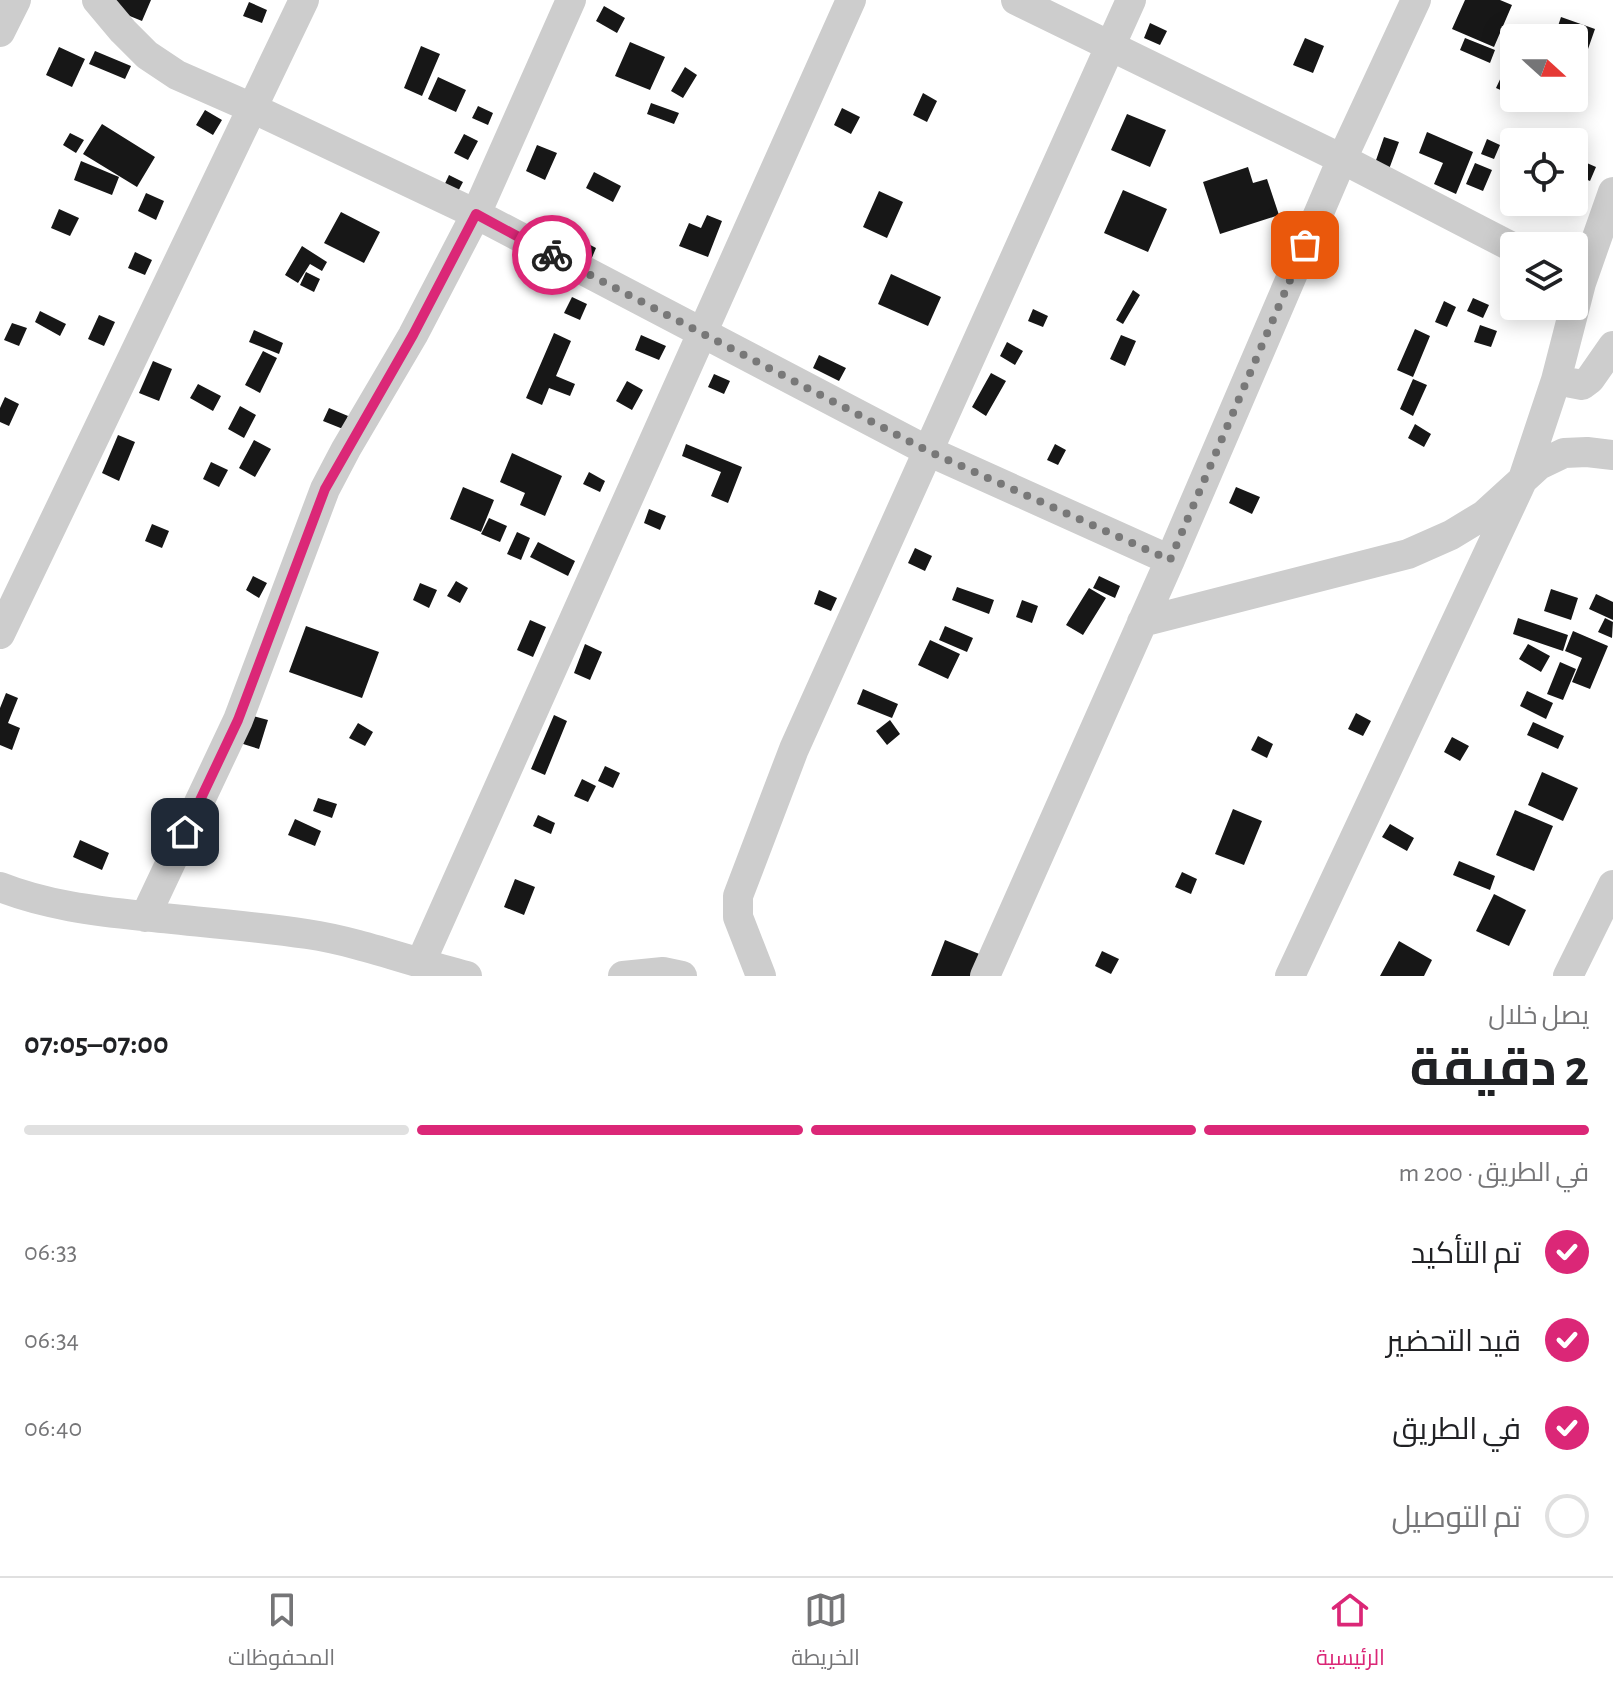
<!DOCTYPE html>
<html lang="ar">
<meta charset="utf-8">
<style>
:root{--surface:#fff;--page:#f6f6f6;--text:#202124;--muted:#757577;--line:#e0e0e0;--accent:#db2777}
body{margin:0;font-family:"Alegreya Sans",Cairo,sans-serif;background:var(--page);color:var(--text);direction:rtl;height:100vh;display:flex;flex-direction:column;font-size:30px;white-space:nowrap}
*{box-sizing:border-box;margin:0}
p{font-size:26px;color:var(--muted)}
.icon{flex:none;width:44px;height:44px;fill:none;stroke:currentColor;stroke-width:2;stroke-linecap:round;stroke-linejoin:round}
.map{position:relative;height:976px;overflow:hidden;direction:ltr}
.side{display:flex;flex-direction:column;background:var(--surface);flex:1}
.side>*{flex:none}
.needle{width:52px;rotate:111deg}
.tools{position:absolute;left:1500px;top:24px;display:grid;gap:16px}
.tools a{display:grid;place-items:center;width:88px;height:88px;border-radius:8px;background:var(--surface);box-shadow:0 4px 20px #0003;font-size:40px}
.pin{position:absolute;display:grid;place-items:center;width:68px;height:68px;color:#fff;margin:-34px;border-radius:16px;box-shadow:0 4px 12px #0006}
.courier{position:absolute;display:grid;place-items:center;width:80px;height:80px;margin:-40px;border:6px solid #db2777;border-radius:50%;background:#fff;color:#222;box-shadow:0 2px 10px #0007}
.head em{font-style:normal;font-weight:700}
.head div{display:flex;flex-direction:column-reverse}
.head{display:flex;align-items:center;justify-content:space-between;height:136px;padding:0 24px}
h1{font-size:52px;font-weight:700;line-height:60px}
.bar{display:grid;grid-template-columns:repeat(4,1fr);gap:12px 8px;align-content:center;height:96px;padding:0 24px}
.bar i{height:10px;border-radius:6px;background:var(--line)}
.bar .on{background:var(--accent)}
.bar p{grid-column:span 4}
ol{padding:0 24px;list-style:none}
li{display:flex;align-items:center;gap:24px;height:88px}
li p{margin-inline-start:auto}
li .icon{padding:8px;border-radius:50%;background:var(--accent);color:#fff;stroke-width:4}
li:last-child{color:var(--muted)}
li i{width:44px;height:44px;border:4px solid var(--line);border-radius:50%}
.dock{display:flex;justify-content:space-around;align-items:center;height:112px;border-top:2px solid var(--line);background:var(--surface);font-size:22px;color:var(--muted)}
.dock a{display:grid;justify-items:center;gap:4px}
.dock .on{color:var(--accent)}
.map>svg:first-child{display:block}
</style>
<div class="map">
<svg width="1613" height="976" viewBox="0 0 1613 976">
<rect width="100%" height="100%" fill="#fff"/>
<path fill="#171717" d="M114 0H151L142 21 110 8Z
M1465 0H1500L1512 5 1494 47 1452 29Z
M249 2 267 10 262 23 243 16Z
M604 6 625 18 617 33 596 21Z
M1561 17 1595 29 1574 89V38H1554Z
M1150 23 1167 31 1160 45 1144 38Z
M1305 38 1324 46 1313 73 1293 65Z
M1465 38 1495 50 1490 63 1460 50Z
M630 42 665 57 650 90 615 76Z
M421 46 440 54 422 96 404 88Z
M59 47 85 59 72 87 46 75Z
M95 51 131 66 125 79 89 64Z
M685 67 697 75 683 98 671 91Z
M1503 73 1514 78V96L1496 88Z
M438 77 466 90 456 112 428 99Z
M923 93 937 101 927 122 913 115Z
M651 103 679 113 674 124 647 114Z
M478 106 493 113 488 125 472 118Z
M842 108 860 117 851 134 834 125Z
M205 110 222 120 213 135 196 125Z
M1127 114 1166 130 1150 167 1111 150Z
M102 124 155 157 137 187 83 154Z
M1427 132 1473 152 1456 194 1434 184 1443 163 1419 153Z
M70 133 84 140 76 153 63 145Z
M464 134 478 141 468 160 454 153Z
M1384 137 1399 142 1388 172 1374 166Z
M1487 139 1500 145 1494 159 1481 154Z
M537 145 557 153 545 180 526 171Z
M1580 160 1596 167 1590 181 1574 174Z
M81 161 119 177 112 195 74 180Z
M1475 163 1492 170 1483 191 1466 184Z
M1248 167 1253 183 1267 179 1279 215 1220 234 1203 182Z
M594 172 621 186 613 202 586 188Z
M449 175 463 182 454 199 441 192Z
M1574 181 1584 186 1578 200 1574 198Z
M1123 190 1167 209 1148 252 1104 233Z
M879 191 903 202 887 238 863 227Z
M146 193 164 201 156 220 138 211Z
M59 209 79 218 70 236 51 228Z
M341 212 380 232 364 263 324 243Z
M707 215 722 221 708 257 679 246 689 223 701 228Z
M579 239 596 248 591 260 574 251Z
M302 246 327 262 322 271 310 264 298 283 285 275Z
M135 252 152 260 145 275 128 268Z
M306 272 320 279 314 292 300 285Z
M891 274 941 297 928 326 878 304Z
M1133 290 1140 295 1123 324 1116 320Z
M572 297 587 304 580 320 564 313Z
M1473 298 1489 305 1483 318 1467 311Z
M1444 301 1456 307 1447 327 1435 322Z
M1033 309 1048 316 1043 327 1028 321Z
M40 311 66 324 60 336 35 322Z
M99 315 115 322 104 346 88 339Z
M12 323 27 328 19 346 4 340Z
M1480 325 1497 331 1491 347 1474 342Z
M1415 329 1430 336 1413 377 1397 370Z
M254 330 283 343 279 354 249 342Z
M554 333 571 341 556 376 575 384 570 396 549 388 542 405 526 398Z
M641 335 666 346 659 360 635 350Z
M1121 335 1136 341 1125 366 1110 359Z
M1007 342 1023 351 1015 365 1000 356Z
M263 351 277 358 260 393 245 385Z
M819 355 846 368 839 381 813 368Z
M153 361 172 369 159 401 139 393Z
M991 373 1006 381 986 416 972 407Z
M714 374 730 381 724 394 708 387Z
M1413 379 1427 385 1413 416 1400 409Z
M627 381 643 390 632 410 616 401Z
M198 384 221 396 213 411 190 398Z
M5 397 19 404 9 426 0 422V408Z
M240 406 256 415 244 438 228 429Z
M329 408 348 416 343 429 323 421Z
M1415 424 1431 434 1424 447 1408 438Z
M118 435 135 442 119 481 102 473Z
M254 440 271 449 255 477 239 468Z
M686 444 742 467 728 503 711 496 721 472 682 456Z
M1055 444 1066 450 1058 465 1047 460Z
M512 453 562 476 545 516 520 505 525 493 500 482Z
M211 462 228 470 219 487 203 479Z
M589 472 605 481 600 492 583 484Z
M463 487 494 500 481 532 450 519Z
M1236 487 1260 497 1252 514 1229 503Z
M649 509 666 516 660 530 644 523Z
M489 518 507 526 500 542 481 534Z
M152 524 169 531 162 548 145 541Z
M517 532 530 538 521 560 507 554Z
M538 542 575 561 568 576 530 557Z
M915 548 932 556 925 571 908 563Z
M253 576 267 583 259 598 246 590Z
M1099 576 1120 586 1115 598 1093 588Z
M456 581 468 588 460 603 447 596Z
M420 583 437 590 429 608 413 600Z
M957 587 994 600 989 614 952 600Z
M1089 588 1106 598 1083 635 1066 625Z
M1551 589 1578 598 1571 620 1544 611Z
M819 590 837 598 831 611 814 604Z
M1596 594 1613 602V620L1589 609Z
M1022 600 1038 606 1032 623 1016 617Z
M1518 618 1568 635 1563 651 1513 634Z
M1605 618 1613 622 1612 638 1598 632Z
M530 620 546 627 533 657 517 650Z
M306 626 379 652 362 698 289 672Z
M945 626 973 638 967 652 939 640Z
M1573 631 1608 646 1590 689 1572 682 1582 658 1565 651Z
M930 640 960 654 948 679 918 665Z
M585 644 602 652 590 680 574 673Z
M1528 644 1550 656 1541 672 1519 659Z
M1560 662 1576 669 1563 700 1547 694Z
M863 689 898 704 892 718 857 704Z
M1527 691 1553 703 1546 719 1520 706Z
M6 693 18 698 8 723 20 728 12 750 0 745V708Z
M1356 713 1371 721 1363 736 1348 729Z
M249 715 268 720 259 749 240 743Z
M554 715 567 721 545 775 531 769Z
M890 720 900 734 887 745 876 731Z
M1533 722 1564 736 1558 749 1527 735Z
M358 723 373 732 365 746 349 738Z
M1258 736 1273 744 1267 758 1251 750Z
M1452 737 1469 746 1460 761 1444 752Z
M605 766 620 773 613 788 598 781Z
M1542 772 1578 788 1563 821 1528 805Z
M582 779 596 786 588 802 574 796Z
M318 798 337 804 332 818 313 811Z
M1233 809 1262 821 1244 865 1215 854Z
M1515 810 1553 826 1534 871 1496 855Z
M538 815 555 823 551 834 533 826Z
M295 819 321 831 315 846 288 835Z
M1390 824 1414 838 1407 851 1382 837Z
M80 840 109 853 102 870 73 857Z
M1459 861 1495 876 1490 890 1453 875Z
M1182 872 1197 879 1191 894 1175 887Z
M515 879 535 887 524 915 504 907Z
M1494 894 1526 910 1509 946 1476 931Z
M945 940 994 960 987 976H931Z
M1399 941 1432 960 1424 976H1380Z
M1102 951 1119 959 1111 974 1095 966Z"/>
<g fill="none" stroke-linecap="round" stroke-linejoin="round">
<path stroke="#cdcdcd" stroke-width="30" d="M97 0 123 31 147 55 177 75 252 108 476 214 928 451 1170 560
M1016 0 1342 159 1514 248
M0 32 16 0
M1556 380 1582 385 1590 379 1613 346
M1142 622 1408 554 1451 535 1484 515 1539 465 1564 453 1587 452 1613 455
M0 634 304 0
M0 887C45 905 95 911 143 916 198 922 253 926 307 934 361 942 414 963 467 976
M145 917 238 720 325 489 346 449 413 335 476 214 571 0
M420 964 851 0
M623 976 663 972 682 976
M761 976 738 917V896L794 749 1131 0
M985 976 1170 560 1342 159 1416 0
M1290 976 1523 479 1556 380 1581 283 1613 192
M1568 976 1613 885"/>
</g>
<g fill="none" stroke-linecap="round" stroke-linejoin="round">
<path stroke="#787878" stroke-width="8" stroke-dasharray="0 14.4" d="M552 255 928 451 1170 560 1305 245"/>
<path stroke="#db2777" stroke-width="10" d="M185 832 238 720 325 489 413 335 476 214 552 255"/>
</g>
</svg>
<div class="tools">
<a><svg class="needle" viewBox="-14 -14 28 28"><path d="M0-13l5 13h-10z" fill="#e53935"/><path d="M0 13l5-13h-10z" fill="#757577"/></svg></a>
<a><svg class="icon" aria-label="locate" viewBox="0 0 24 24"><circle cx="12" cy="12" r="6"/><path d="M12 2v4M12 18v4M2 12h4M18 12h4"/></svg></a>
<a><svg class="icon" aria-label="layers" viewBox="0 0 24 24"><path d="M12 4l9 5-9 5-9-5zM3 14l9 5 9-5"/></svg></a>
</div>
<div class="pin" style="left:1305px;top:245px;background:#ea580c"><svg class="icon" aria-label="bag" viewBox="0 0 24 24"><path d="M5 8h14l-1 12H6zM9 8a3 3 0 0 1 6 0"/></svg></div>
<div class="pin" style="left:185px;top:832px;background:#1f2937"><svg class="icon" aria-label="home" viewBox="0 0 24 24"><path d="M3 11l9-7 9 7M6 9v11h12V9"/></svg></div>
<div class="courier" style="left:552px;top:255px"><svg class="icon" aria-label="bike" viewBox="0 0 24 24"><circle cx="6" cy="16" r="4"/><circle cx="18" cy="16" r="4"/><path d="M6 16l4-8h5l3 8M10 8l3 8H6M13 5h3"/></svg></div>
</div>
<section class="side">
<div class="head"><div><h1>2 دقيقة</h1><p>يصل خلال</p></div><em>07:00–07:05</em></div>
<div class="bar"><i class="on"></i><i class="on"></i><i class="on"></i><i></i><p>في الطريق · 200 m</p></div>
<ol>
<li><svg class="icon" aria-label="check" viewBox="0 0 24 24"><path d="M5 12l5 5 9-10"/></svg>تم التأكيد<p>06:33</p></li>
<li><svg class="icon" aria-label="check" viewBox="0 0 24 24"><path d="M5 12l5 5 9-10"/></svg>قيد التحضير<p>06:34</p></li>
<li><svg class="icon" aria-label="check" viewBox="0 0 24 24"><path d="M5 12l5 5 9-10"/></svg>في الطريق<p>06:40</p></li>
<li><i></i>تم التوصيل</li>
</ol>
</section>
<nav class="dock">
<a class="on"><svg class="icon" aria-label="home" viewBox="0 0 24 24"><path d="M3 11l9-7 9 7M6 9v11h12V9"/></svg>الرئيسية</a>
<a><svg class="icon" aria-label="map" viewBox="0 0 24 24"><path d="M3 6l6-2 6 2 6-2v14l-6 2-6-2-6 2zM9 4v14M15 6v14"/></svg>الخريطة</a>
<a><svg class="icon" aria-label="saved" viewBox="0 0 24 24"><path d="M7 4h10v16l-5-4-5 4z"/></svg>المحفوظات</a>
</nav>
